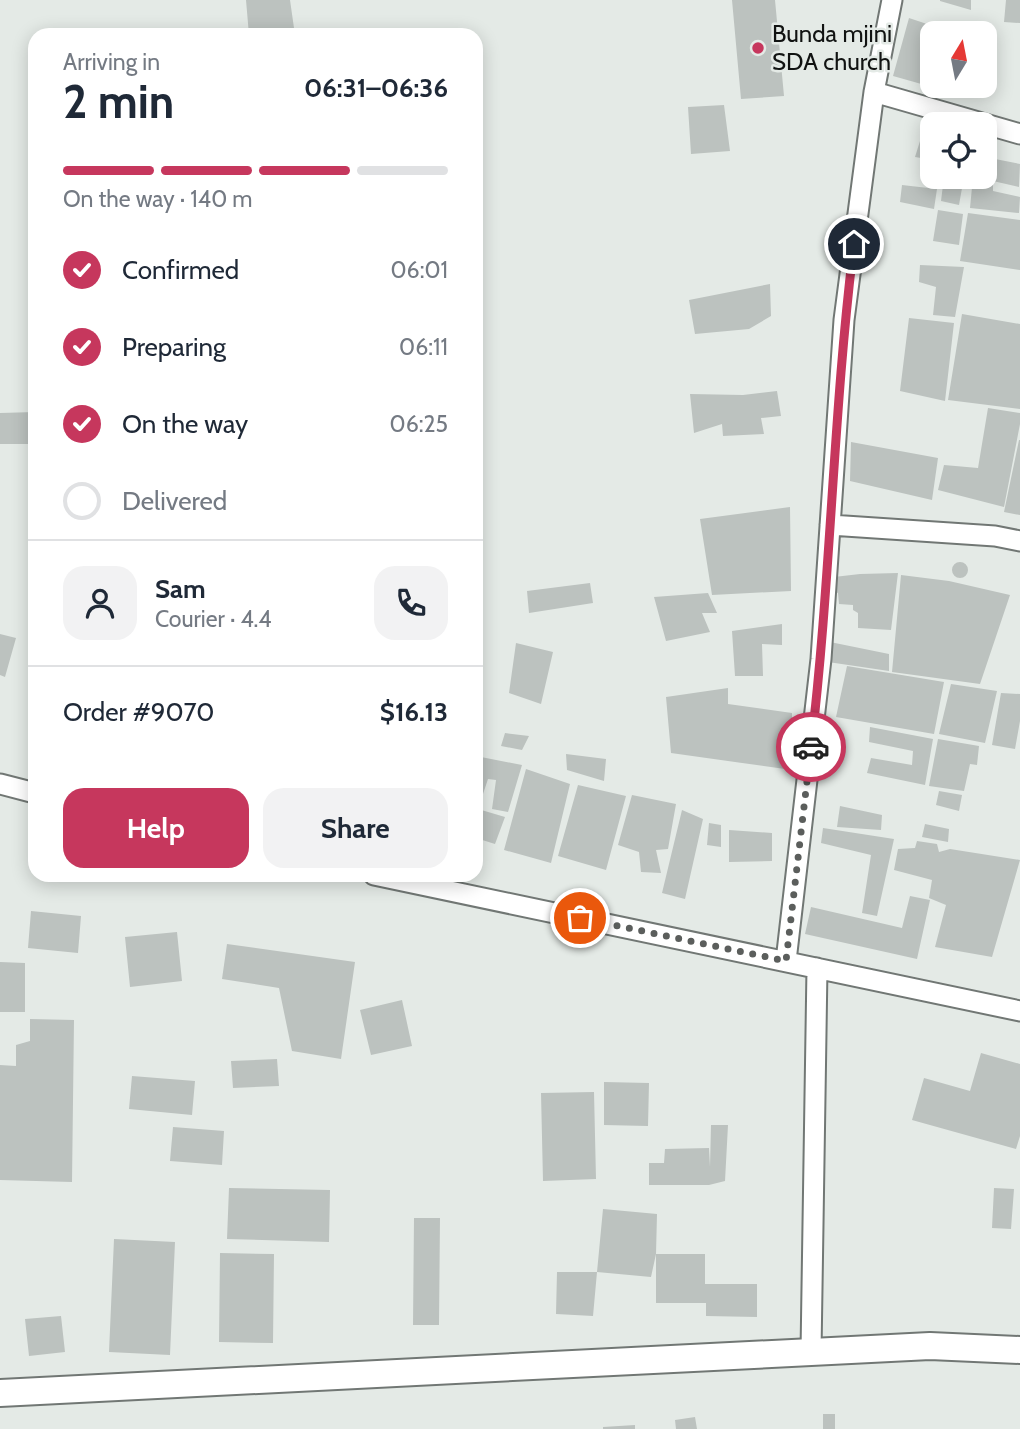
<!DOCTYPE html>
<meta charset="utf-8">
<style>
:root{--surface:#fff;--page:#f2f2f3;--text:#1f2937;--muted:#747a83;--line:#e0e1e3;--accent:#c6375d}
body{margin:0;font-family:Cabin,sans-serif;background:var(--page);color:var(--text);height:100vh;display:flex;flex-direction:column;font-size:26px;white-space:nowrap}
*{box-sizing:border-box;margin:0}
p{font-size:23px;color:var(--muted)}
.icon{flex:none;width:38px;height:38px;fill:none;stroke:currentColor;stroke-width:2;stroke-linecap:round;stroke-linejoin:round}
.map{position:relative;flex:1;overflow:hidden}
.panel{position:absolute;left:28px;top:28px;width:455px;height:854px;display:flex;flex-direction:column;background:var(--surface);border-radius:21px;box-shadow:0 4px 18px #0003}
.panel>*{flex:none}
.needle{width:46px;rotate:10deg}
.buttons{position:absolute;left:920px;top:21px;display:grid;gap:14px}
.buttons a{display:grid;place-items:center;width:77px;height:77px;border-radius:14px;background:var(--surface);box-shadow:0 4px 18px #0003;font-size:35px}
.pin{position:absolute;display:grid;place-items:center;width:60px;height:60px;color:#fff;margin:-30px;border:4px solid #fff;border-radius:50%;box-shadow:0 2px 7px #0007}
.courier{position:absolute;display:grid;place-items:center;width:70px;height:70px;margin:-35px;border:5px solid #c6375d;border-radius:50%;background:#fff;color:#222;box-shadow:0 2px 9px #0007}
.headline em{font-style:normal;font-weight:700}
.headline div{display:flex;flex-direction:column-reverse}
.headline{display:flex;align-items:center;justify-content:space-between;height:119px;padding:0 35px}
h1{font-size:46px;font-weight:700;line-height:52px}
.bar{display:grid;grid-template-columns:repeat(4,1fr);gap:10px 7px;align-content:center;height:84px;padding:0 35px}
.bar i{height:9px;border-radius:5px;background:var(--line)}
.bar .on{background:var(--accent)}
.bar p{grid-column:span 4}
.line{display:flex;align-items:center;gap:18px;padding:0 35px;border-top:2px solid var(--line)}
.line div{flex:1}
.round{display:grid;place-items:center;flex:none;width:74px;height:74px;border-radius:21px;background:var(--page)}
ol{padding:0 35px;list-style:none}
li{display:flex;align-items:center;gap:21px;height:77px}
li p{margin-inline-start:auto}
li .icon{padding:7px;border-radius:50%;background:var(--accent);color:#fff;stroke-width:4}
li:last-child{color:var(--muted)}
li i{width:38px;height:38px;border:4px solid var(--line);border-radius:50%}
.action{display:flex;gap:14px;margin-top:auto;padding:14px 35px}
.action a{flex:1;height:80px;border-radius:21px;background:var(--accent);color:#fff;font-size:28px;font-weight:700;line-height:80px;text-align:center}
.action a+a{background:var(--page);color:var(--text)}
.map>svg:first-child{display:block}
</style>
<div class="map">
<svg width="1020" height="1429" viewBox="0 0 1020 1429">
<rect width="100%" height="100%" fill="#e4eae6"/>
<path fill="#bcc2bf" d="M246 0H290L295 35H249Z
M732 0H775L784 96 741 99Z
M940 0H971V10L940 1Z
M1006 0H1020V23L1004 22Z
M909 18 948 31 947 33H933L932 87 893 76Z
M724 105 730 151 691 154 688 107Z
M920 141 933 143V160L915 157Z
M985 157 1020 164 1019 187 993 181V191L1020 197 1019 213 970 208 973 177H985Z
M944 177H964L959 205 941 201Z
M902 185 937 189 934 209 900 202Z
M938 210 963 214 959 245 933 241Z
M968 213 1020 220V270L960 261Z
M920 265 964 267 955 317 933 315 936 287 919 282Z
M770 284 771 316 749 329 695 334 689 300Z
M962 314 1020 324V409L948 400Z
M909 318 954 323 945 401 900 391Z
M777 391 781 416 761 418 764 434 723 436 722 424 694 433 690 394 743 395Z
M988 408 1020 413V424L1004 507 938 490 944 465 978 468Z
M35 412V444H0V413Z
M1019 440H1020V515L1004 512Z
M851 442 938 458 932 500 850 481Z
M790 507 791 591 712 595 700 519Z
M952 570a8 8 0 1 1 16 0a8 8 0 1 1-16 0Z
M898 573 891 630 858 628V613L853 610V605L839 604 838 593 833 591 834 577 860 574Z
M901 575 949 581 1010 595 980 684 892 672Z
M590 583 593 603 529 613 527 591Z
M708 593 717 613H702L710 632 666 641 654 597Z
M782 624V645L762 644 763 676H735L732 631Z
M0 634 16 638 5 677 0 675Z
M830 642 889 654V671L828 662Z
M516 643 553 652 541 704 509 693Z
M847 666 944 682 934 734 836 717Z
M951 684 997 691 985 743 939 734Z
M728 688V704L792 713V770L671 753 666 697Z
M1001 693 1020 694V721L1015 749 992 745Z
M870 727 933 739 925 785 867 773 871 758 912 765 913 751 869 742Z
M505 733 529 736 522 750 501 746Z
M938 739 979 746 977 765 970 764 964 791 929 786Z
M566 754 606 759 604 781 567 770Z
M476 756 522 765 508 812 492 809 496 780 488 779 478 809 505 817 495 844 476 838Z
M526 769 570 784 551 863 504 850Z
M578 785 626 796 606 870 558 856Z
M939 791 962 795 959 811 936 805Z
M632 795 676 804 668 849 656 850 661 873 641 872 639 852 618 845Z
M840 806 882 815 881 830 837 827Z
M682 810 703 819 685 899 662 893Z
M709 823 721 825V847L707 845Z
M925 824 949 829 948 842 922 837Z
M823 828 894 839 877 916 862 913 871 855 821 843Z
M729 830 772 833V861L729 862Z
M917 841 937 844 939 852 950 849 1020 860 992 957 935 947 946 905 929 898 932 880 894 870 898 849 915 848Z
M910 896 930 900 917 959 805 934 811 907 902 928Z
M31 911 81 916 78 953 28 948Z
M177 932 182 981 130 987 125 937Z
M227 944 355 962 341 1059 292 1051 279 988 222 979Z
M0 962 25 963V1012H0Z
M402 1000 412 1046 371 1055 360 1010Z
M30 1019 74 1020 72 1182 0 1180V1065L16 1066V1045L30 1041Z
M981 1053 1020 1064V1136L1016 1149 912 1120 924 1078 970 1091Z
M277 1059 279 1086 233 1088 231 1061Z
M132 1076 195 1081 192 1115 129 1109Z
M604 1082 649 1083 648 1126 604 1125Z
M594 1092 596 1179 543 1181 541 1093Z
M711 1125H728L725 1181 709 1185H649V1163H664L665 1149 709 1148 710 1167Z
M173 1127 224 1131 222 1165 170 1161Z
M229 1188 330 1190 329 1242 227 1239Z
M994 1188 1014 1189 1011 1229 992 1228Z
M603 1209 657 1214 656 1254 651 1277 597 1272Z
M414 1218H440L439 1325H413Z
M114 1239 175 1242 170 1355 109 1352Z
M220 1253 274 1254 273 1343 219 1342Z
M656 1254H705V1284H757V1317L706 1316V1303H656Z
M557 1272H597L593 1316 556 1314Z
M61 1316 65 1352 29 1356 25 1319Z
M823 1414H835V1429H823Z
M695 1417 697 1429H676L675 1420Z
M635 1425V1429H603V1427Z"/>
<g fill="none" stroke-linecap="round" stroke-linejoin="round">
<defs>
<path id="minor" d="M874 92 1020 134
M830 525 995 536 1020 541
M0 784 35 793
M374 875 1020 1011
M786 961 821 659 844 320 874 92 892 0
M811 1352 817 968"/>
<path id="secondary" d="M0 1393 930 1346 1020 1350"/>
</defs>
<use href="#minor" stroke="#717774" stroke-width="23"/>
<use href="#secondary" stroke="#717774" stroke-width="30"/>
<use href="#minor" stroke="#fff" stroke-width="19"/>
<use href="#secondary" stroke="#fff" stroke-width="26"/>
</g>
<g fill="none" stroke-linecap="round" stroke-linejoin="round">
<path stroke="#5b5e5c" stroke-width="7" stroke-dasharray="0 12.6" d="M580 918 786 961 811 747"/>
<path stroke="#c6375d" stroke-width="9" d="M811 747C831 580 833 411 854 244"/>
</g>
<circle fill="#c6375d" stroke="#e4eae6" stroke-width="2.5" cx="758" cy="48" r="7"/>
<g text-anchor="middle" stroke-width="5" stroke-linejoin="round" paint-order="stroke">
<g font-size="24" fill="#111312" stroke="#e4eae6" text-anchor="start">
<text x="772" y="42">Bunda mjini<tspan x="772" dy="28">SDA church</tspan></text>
</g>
</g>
</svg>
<div class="buttons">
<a><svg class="needle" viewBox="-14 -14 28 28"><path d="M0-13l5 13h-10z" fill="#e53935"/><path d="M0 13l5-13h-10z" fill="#747a83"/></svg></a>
<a><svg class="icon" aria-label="locate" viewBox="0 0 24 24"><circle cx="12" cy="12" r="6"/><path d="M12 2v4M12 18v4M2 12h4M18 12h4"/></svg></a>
</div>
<div class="pin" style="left:580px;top:918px;background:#ea580c"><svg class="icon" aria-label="bag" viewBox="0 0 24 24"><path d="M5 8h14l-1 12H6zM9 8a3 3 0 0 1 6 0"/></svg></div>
<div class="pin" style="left:854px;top:244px;background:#1f2937"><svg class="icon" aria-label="home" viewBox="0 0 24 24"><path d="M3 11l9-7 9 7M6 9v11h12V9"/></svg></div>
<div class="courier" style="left:811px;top:747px"><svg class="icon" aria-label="car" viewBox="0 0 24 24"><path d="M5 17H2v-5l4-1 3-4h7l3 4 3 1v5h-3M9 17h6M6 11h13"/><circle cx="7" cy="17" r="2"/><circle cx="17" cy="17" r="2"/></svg></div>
<section class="panel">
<div class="headline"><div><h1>2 min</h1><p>Arriving in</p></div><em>06:31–06:36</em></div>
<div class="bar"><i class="on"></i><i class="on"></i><i class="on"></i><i></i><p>On the way · 140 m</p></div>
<ol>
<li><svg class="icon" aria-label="check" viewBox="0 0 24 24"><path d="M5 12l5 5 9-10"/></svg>Confirmed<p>06:01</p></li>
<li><svg class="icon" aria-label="check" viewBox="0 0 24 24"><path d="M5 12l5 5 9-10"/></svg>Preparing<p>06:11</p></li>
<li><svg class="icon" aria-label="check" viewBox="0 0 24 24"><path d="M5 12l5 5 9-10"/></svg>On the way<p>06:25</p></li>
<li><i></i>Delivered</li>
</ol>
<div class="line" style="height:126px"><a class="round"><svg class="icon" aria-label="person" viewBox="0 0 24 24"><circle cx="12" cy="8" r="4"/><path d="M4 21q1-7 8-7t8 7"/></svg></a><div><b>Sam</b><p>Courier · 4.4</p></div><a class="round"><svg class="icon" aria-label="phone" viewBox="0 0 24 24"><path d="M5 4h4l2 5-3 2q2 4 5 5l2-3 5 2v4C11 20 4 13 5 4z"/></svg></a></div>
<div class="line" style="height:91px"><div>Order #9070</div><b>$16.13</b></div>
<div class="action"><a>Help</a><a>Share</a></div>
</section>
</div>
